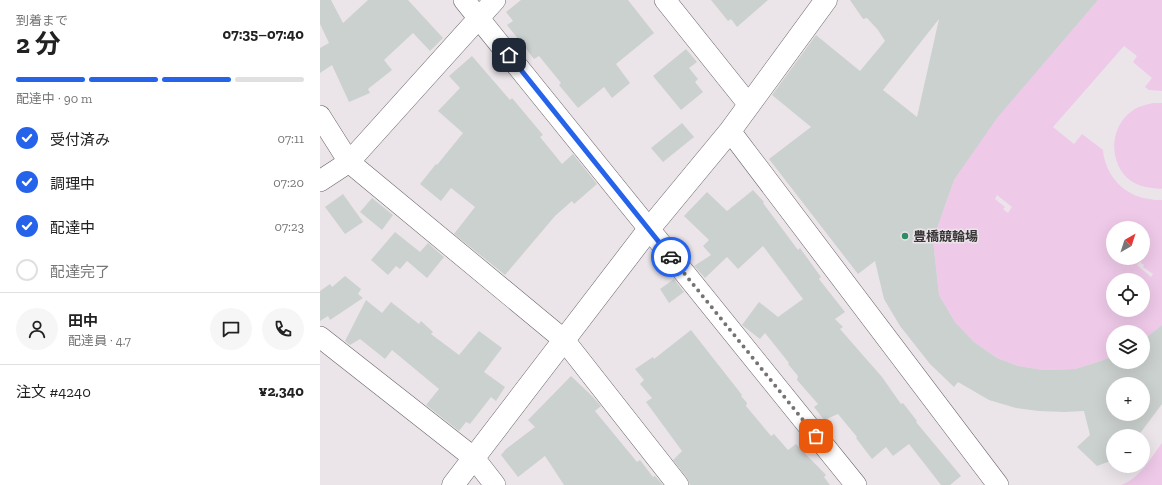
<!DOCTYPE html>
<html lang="ja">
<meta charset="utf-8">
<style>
:root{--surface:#fff;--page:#f6f6f6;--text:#222;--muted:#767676;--line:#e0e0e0;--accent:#2563eb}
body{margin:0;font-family:"Zilla Slab","Noto Sans JP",serif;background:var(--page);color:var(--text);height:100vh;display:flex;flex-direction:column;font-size:15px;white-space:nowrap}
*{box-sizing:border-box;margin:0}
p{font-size:13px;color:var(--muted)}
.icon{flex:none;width:22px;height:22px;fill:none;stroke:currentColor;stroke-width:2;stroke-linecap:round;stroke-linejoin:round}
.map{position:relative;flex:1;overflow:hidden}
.side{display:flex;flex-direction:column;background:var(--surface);width:320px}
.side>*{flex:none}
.needle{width:26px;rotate:39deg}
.buttons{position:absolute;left:786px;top:221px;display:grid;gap:8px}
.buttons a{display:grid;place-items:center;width:44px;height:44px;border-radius:50%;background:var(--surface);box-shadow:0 4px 16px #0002;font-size:20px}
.pin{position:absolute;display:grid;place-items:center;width:34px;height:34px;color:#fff;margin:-17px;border-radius:8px;box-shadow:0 2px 6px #0006}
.courier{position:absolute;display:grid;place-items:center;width:40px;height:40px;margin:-20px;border:3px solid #2563eb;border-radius:50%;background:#fff;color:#222;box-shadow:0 1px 5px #0007}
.overview em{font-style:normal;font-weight:700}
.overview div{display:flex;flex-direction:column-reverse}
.overview{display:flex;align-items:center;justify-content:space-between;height:68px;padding:0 16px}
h1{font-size:26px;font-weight:700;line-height:30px}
.bar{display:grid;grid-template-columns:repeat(4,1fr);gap:6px 4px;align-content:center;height:48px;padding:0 16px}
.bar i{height:5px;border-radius:3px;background:var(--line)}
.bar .on{background:var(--accent)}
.bar p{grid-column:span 4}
.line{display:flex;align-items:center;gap:10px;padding:0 16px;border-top:1px solid var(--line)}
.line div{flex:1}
.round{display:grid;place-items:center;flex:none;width:42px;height:42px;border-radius:21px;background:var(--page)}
ol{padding:0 16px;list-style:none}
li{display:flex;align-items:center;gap:12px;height:44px}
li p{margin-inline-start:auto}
li .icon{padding:4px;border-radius:50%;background:var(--accent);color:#fff;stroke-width:4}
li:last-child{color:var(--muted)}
li i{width:22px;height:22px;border:2px solid var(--line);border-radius:50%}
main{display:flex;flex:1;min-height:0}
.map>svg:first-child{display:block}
</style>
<main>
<section class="side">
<div class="overview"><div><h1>2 分</h1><p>到着まで</p></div><em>07:35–07:40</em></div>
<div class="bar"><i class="on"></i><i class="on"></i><i class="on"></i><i></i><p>配達中 · 90 m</p></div>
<ol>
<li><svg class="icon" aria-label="check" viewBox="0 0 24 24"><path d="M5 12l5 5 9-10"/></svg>受付済み<p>07:11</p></li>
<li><svg class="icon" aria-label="check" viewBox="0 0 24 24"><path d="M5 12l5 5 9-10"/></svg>調理中<p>07:20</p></li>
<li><svg class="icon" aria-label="check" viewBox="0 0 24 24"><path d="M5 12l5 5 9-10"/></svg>配達中<p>07:23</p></li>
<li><i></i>配達完了</li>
</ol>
<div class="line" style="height:72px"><a class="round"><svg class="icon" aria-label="person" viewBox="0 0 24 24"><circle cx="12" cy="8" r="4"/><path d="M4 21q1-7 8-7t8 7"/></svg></a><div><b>田中</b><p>配達員 · 4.7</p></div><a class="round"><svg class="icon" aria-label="chat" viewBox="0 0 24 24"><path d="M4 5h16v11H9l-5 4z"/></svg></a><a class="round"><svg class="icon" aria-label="phone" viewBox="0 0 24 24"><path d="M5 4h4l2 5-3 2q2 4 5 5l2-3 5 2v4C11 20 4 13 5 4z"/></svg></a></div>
<div class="line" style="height:52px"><div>注文 #4240</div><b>¥2,340</b></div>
</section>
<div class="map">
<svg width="842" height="485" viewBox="0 0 842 485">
<rect width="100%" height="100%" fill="#ebe5ea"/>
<path fill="#eec9e8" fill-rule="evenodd" d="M778 0H842V91L829 90 825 87 832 78 813 62 817 56 804 46 733 127 754 144 762 134 783 150C785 175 804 196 829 199 833 200 838 200 842 200V325L823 340V332H793V356L778 362 755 369 723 370 698 366 677 358 654 342 635 322 619 295 613 240 634 180 677 117ZM677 195 692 207 688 213 683 209 685 207 675 199ZM793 228H823V258H793ZM820 262 824 265 823 267 833 274 831 277 817 265ZM793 280H823V310H793Z
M833 103H842V188L841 189C831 188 820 187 811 181 788 164 789 127 812 111 818 106 825 105 833 103Z
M842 443V485H801C820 478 830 459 842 443Z"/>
<path fill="#cbd1ce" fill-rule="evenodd" d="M0 0H11L23 23 48 0H88L123 38 110 51 93 33 64 60 72 70 48 89 50 93 29 102 12 65 0 73V48L9 43 0 24Z
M201 0H308L334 33 296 64 310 83 292 98 284 87 258 108 239 85 241 83 219 56 214 59 187 25 193 21 186 12Z
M391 0H448L417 27 411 19 408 21Z
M530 0H778L677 118 634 180 613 240 619 295 635 322 654 342 677 358 698 366 723 370 755 369 778 362 793 356V362H823V340L842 325V404L818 436H793V460L777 466 757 447 770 435 764 411 744 412 718 411 696 408 669 400 638 382 634 387 610 364 580 326 564 299 555 261 538 274 449 159 491 127 452 95 496 35 540 71 565 41 558 30 547 18 543 19ZM619 19 597 117 563 90ZM793 384H823V414H793Z
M366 49 377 62 369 68 378 79 375 82 383 92 361 110 333 76Z
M152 56 190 100 192 98 223 135 220 137 242 164 253 154 277 184 254 204 252 201 235 216 185 275 134 234 155 207 131 188 121 201 100 184 116 164 117 165 143 133 118 111 140 88 129 76Z
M362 123 374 137 343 162 331 148Z
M433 190 444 202 443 203 478 250 480 248 501 277 499 279 525 312 515 319 523 327 520 329 562 377 581 404 583 403 597 421 596 422 641 476 630 485H621L589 444 573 456 566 447 552 459 536 438 537 437 518 414 504 420 494 407 498 404 477 380 478 376 468 364 469 363 445 333 440 339 422 325 439 302 458 317 483 299 443 246 418 269 407 257 385 278 374 266 391 255 383 246 389 240 364 216 387 192 407 211Z
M23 194 43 222 25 234 5 207Z
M52 198 73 215 62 230 40 212Z
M75 232 100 252 108 243 124 257 107 278 87 261 80 269 76 266 68 275 51 260Z
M25 276 41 289 38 294 43 298 10 320 8 316 0 321V291L10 284 12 287Z
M354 279 364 292 349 303 340 289Z
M46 300 62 313 71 302 99 324 101 321 113 332 111 334 139 355 159 331 182 348 164 372 185 387 176 401 171 397 150 424 146 422 139 431 106 405 119 389 72 350 65 359 40 339 30 345 25 341Z
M371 330 422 395 421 396 427 403 426 406 451 436 454 434 468 450 476 444 506 475 504 477 510 485H370L367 478 353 460 362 451 326 402 332 398 320 384 324 380 315 369 333 357 334 359Z
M251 376 271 395 281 406 275 411 317 462 320 460 333 477 335 476 343 485H244L225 456 198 477 181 455 186 449 215 427 208 420Z"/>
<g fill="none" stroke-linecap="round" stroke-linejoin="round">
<defs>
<path id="street" d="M144 0 536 485
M345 0 429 105
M0 116 29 162 244 340 358 485
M410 131 678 485
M0 181 29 162 175 0
M0 337 154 458 175 485"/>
<path id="secondary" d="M133 485 329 229 410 131 506 0"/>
</defs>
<use href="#street" stroke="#6a6569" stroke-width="22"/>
<use href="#secondary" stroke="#6a6569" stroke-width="23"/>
<use href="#street" stroke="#fff" stroke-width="21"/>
<use href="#secondary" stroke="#fff" stroke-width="22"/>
</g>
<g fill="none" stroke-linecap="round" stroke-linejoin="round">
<path stroke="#767375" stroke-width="4" stroke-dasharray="0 7.2" d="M351 257 496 436"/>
<path stroke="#2563eb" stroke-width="5" d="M189 55 351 257"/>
</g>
<circle fill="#2f8c63" stroke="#ebe5ea" stroke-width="1.5" cx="585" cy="236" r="4"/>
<g text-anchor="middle" stroke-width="3" stroke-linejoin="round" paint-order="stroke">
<g font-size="13" font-weight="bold" fill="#373536" stroke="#ebe5ea" text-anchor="start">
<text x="593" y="241">豊橋競輪場</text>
</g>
</g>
</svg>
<div class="buttons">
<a><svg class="needle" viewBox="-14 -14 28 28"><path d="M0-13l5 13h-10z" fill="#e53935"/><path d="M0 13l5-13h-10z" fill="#767676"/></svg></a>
<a><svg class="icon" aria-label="locate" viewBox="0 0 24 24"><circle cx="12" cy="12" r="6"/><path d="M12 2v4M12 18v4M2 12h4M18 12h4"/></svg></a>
<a><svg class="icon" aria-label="layers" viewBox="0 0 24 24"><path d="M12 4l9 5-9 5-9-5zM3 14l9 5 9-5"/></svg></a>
<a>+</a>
<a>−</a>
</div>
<div class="pin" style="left:496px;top:436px;background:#ea580c"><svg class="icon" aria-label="bag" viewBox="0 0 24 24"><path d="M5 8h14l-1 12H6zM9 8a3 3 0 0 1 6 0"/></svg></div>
<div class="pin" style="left:189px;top:55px;background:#1f2937"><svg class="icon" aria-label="home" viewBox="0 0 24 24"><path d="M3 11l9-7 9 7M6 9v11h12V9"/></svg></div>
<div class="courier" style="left:351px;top:257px"><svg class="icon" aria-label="car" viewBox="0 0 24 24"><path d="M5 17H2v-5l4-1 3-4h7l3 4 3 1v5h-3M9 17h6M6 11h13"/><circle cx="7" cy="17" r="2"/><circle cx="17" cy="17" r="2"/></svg></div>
</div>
</main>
